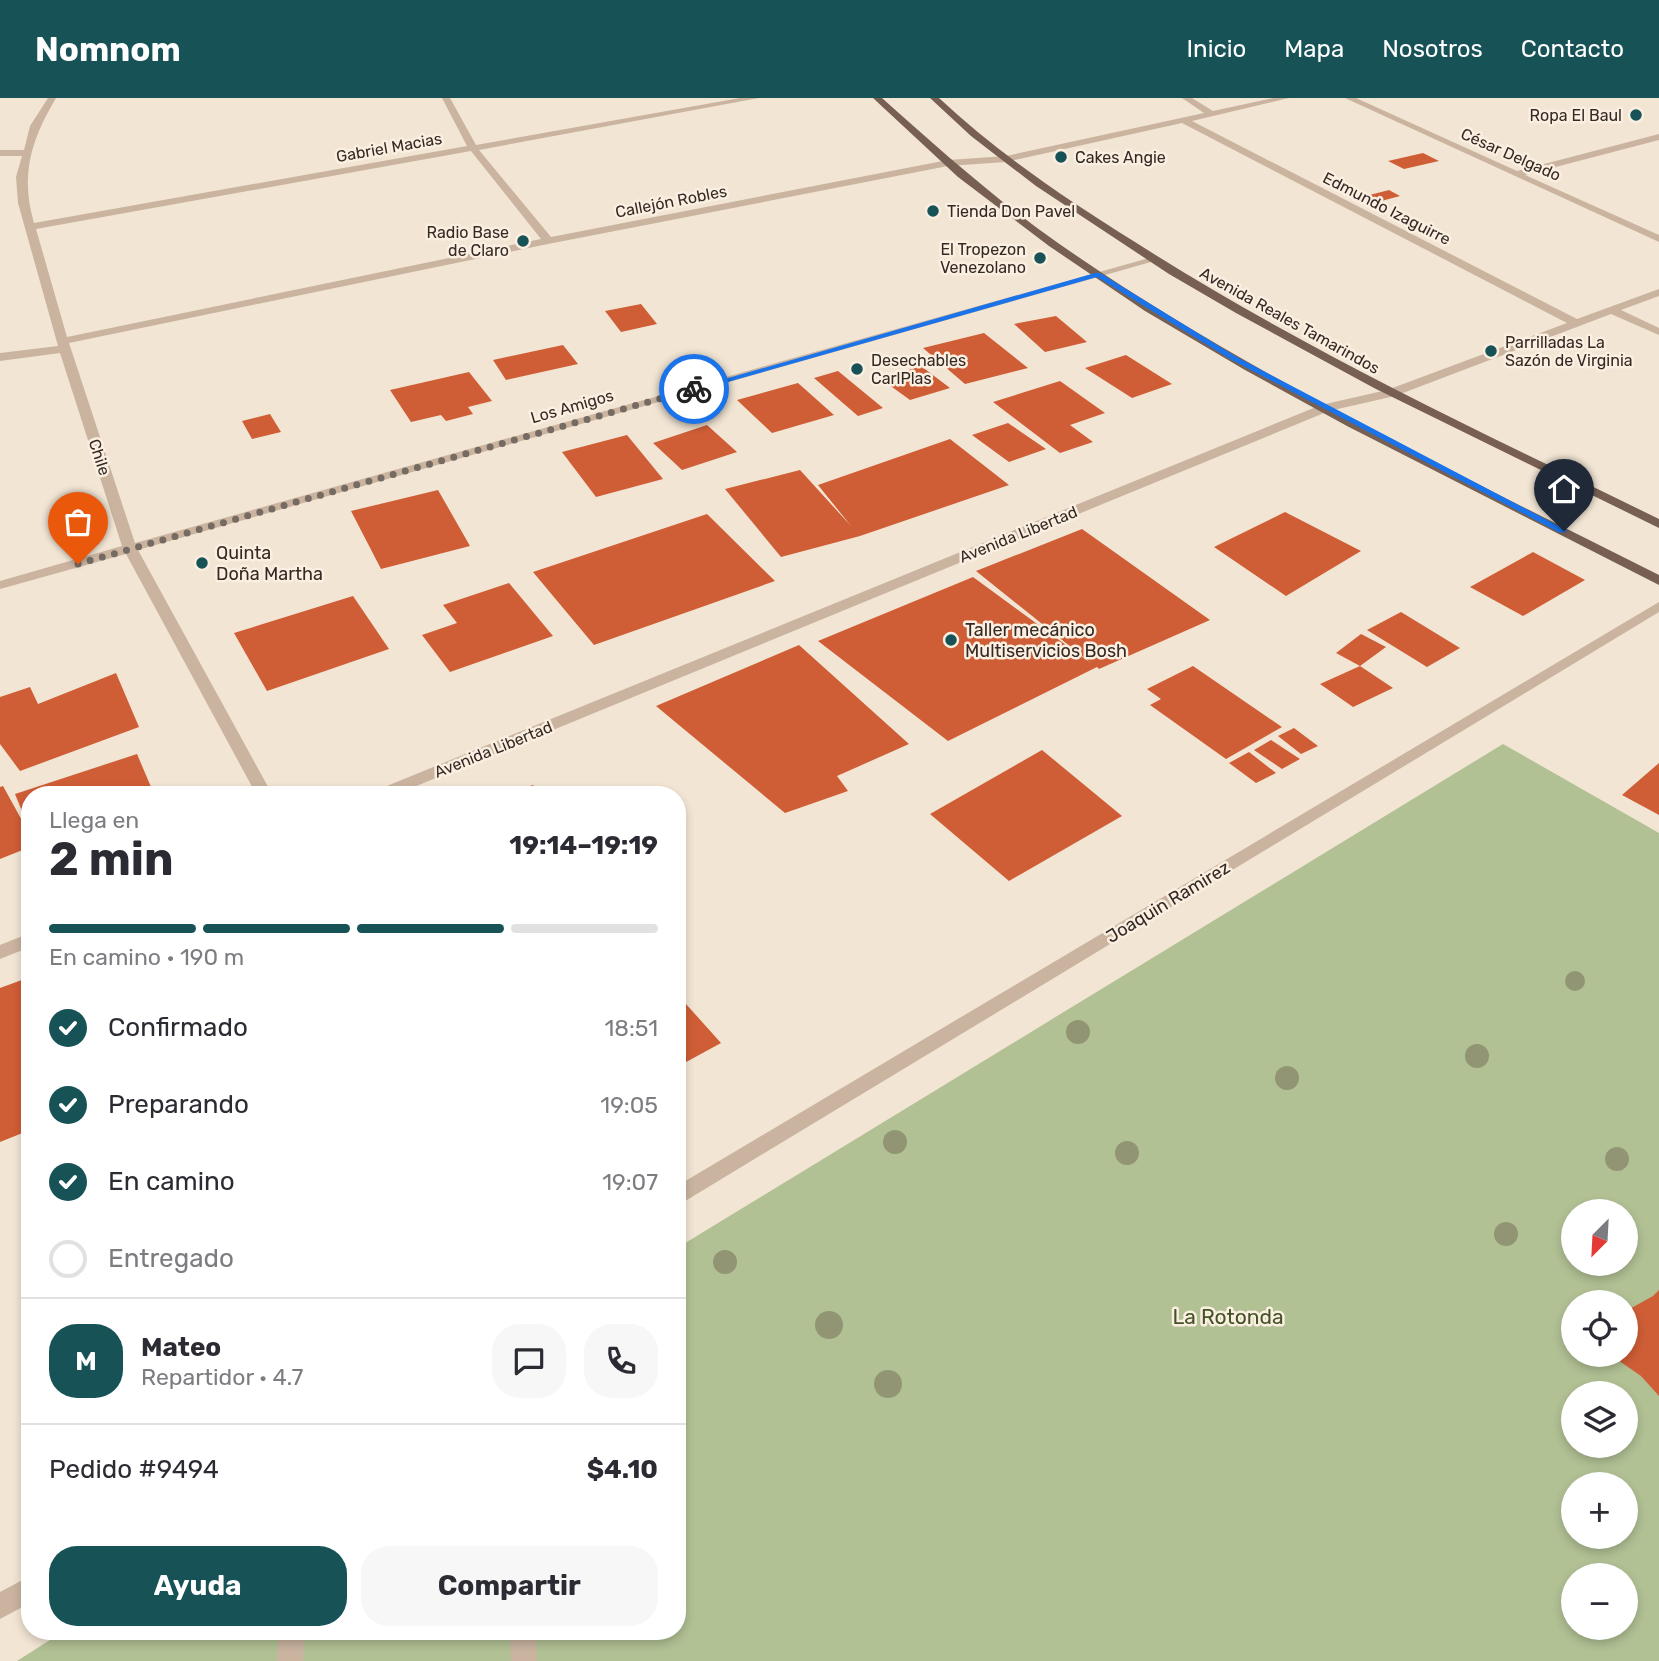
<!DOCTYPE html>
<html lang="es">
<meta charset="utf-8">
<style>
:root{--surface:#fff;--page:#f7f7f7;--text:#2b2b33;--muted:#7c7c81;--line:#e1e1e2;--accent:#175257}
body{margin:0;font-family:Rubik,sans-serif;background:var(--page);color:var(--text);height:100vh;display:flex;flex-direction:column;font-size:26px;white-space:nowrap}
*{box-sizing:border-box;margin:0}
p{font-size:23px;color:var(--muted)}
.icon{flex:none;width:38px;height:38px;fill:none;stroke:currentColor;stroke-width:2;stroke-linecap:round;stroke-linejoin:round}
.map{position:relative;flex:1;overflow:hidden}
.panel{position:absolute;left:21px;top:688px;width:665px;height:854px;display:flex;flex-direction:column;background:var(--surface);border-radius:28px;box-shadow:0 4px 10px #0003}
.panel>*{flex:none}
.needle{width:46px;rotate:204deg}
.controls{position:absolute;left:1561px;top:1101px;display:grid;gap:14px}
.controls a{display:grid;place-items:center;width:77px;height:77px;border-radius:50%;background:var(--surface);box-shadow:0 4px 10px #0003;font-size:35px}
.pin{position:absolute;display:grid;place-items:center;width:60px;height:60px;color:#fff;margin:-72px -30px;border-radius:50% 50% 50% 0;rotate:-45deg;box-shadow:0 0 7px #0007}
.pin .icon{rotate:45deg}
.courier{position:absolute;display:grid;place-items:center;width:70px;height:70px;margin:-35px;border:5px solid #1a73e8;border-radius:50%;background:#fff;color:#222;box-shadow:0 2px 9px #0007}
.headline em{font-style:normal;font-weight:700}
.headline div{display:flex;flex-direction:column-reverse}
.headline{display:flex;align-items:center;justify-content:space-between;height:119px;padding:0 28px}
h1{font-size:46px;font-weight:700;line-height:52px}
.bar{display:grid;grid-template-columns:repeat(4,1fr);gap:10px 7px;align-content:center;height:84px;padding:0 28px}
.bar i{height:9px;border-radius:5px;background:var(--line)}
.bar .active{background:var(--accent)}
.bar p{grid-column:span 4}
.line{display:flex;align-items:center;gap:18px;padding:0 28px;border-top:2px solid var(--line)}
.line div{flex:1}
.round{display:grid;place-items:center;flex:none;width:74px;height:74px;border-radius:28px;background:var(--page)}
ol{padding:0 28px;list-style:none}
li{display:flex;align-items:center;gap:21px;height:77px}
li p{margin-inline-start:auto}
li .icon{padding:7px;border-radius:50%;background:var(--accent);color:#fff;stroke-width:4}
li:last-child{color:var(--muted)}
li i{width:38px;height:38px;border:4px solid var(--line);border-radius:50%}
.cta{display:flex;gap:14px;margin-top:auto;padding:14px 28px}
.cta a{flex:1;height:80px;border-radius:28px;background:var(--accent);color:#fff;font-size:28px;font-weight:700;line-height:80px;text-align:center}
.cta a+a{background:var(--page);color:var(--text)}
header{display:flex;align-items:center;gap:42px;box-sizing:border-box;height:98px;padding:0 35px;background:var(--accent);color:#fff}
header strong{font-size:33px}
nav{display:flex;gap:38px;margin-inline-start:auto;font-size:24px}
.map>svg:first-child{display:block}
</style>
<header>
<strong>Nomnom</strong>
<nav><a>Inicio</a><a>Mapa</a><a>Nosotros</a><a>Contacto</a></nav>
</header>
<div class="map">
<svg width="1659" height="1563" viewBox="0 0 1659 1563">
<rect width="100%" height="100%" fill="#f2e5d4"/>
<path fill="#b1c194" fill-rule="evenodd" d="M1503 646 1659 735V1563H17L64 1533H677V1150ZM1573 1113H1626V1166H1573ZM1573 1204H1626V1256H1573ZM1573 1295H1626V1348H1573ZM1573 1386H1626V1438H1573ZM1573 1477H1626V1530H1573Z"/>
<path fill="#cf5e36" d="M1423 55 1439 63 1404 71 1388 63Z
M1389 92 1400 98 1370 106 1358 100Z
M641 206 657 226 621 234 605 213Z
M1056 218 1087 244 1045 254 1014 226Z
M984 235 1028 270 965 286 923 250Z
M563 247 578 266 506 282 493 262Z
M1126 257 1172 286 1132 300 1085 270Z
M921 268 950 290 910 302 881 281Z
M838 273 883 310 858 318 814 280Z
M469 274 492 303 468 309 473 316 446 323 441 317 411 324 390 292Z
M1060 283 1105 315 1070 327 1093 344 1060 355 993 304Z
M798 285 834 317 772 335 737 302Z
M270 316 281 334 252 341 242 323Z
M1008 325 1046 351 1009 364 972 337Z
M707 327 737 354 682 372 653 345Z
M627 337 663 381 596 399 562 354Z
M950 341 1009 387 860 438 781 459 725 391 800 372 851 428 818 387Z
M438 392 470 448 381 471 351 413Z
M1285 414 1361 453 1286 498 1214 449Z
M707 416 775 483 594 547 533 474Z
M1082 431 1210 522 1099 571 1097 569 948 643 818 543 973 479 1092 566 976 473Z
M1533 454 1585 482 1523 518 1470 489Z
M509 485 553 538 450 574 422 537 457 525 443 507Z
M353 498 389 551 267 593 234 535Z
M1401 514 1460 550 1427 569 1367 532Z
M1361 536 1386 549 1360 568 1336 555Z
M799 547 909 646 837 678 848 693 785 715 656 608Z
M1193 568 1282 629 1226 661 1150 607 1161 601 1147 591Z
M1360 568 1393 590 1353 609 1320 586Z
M116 575 139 629 20 673 0 646V599L30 589 38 606Z
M1294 630 1318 648 1301 656 1278 638Z
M1271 642 1300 661 1282 671 1254 652Z
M1042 652 1122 718 1009 783 930 716Z
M1249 654 1276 675 1256 685 1229 665Z
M137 656 154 696H30V733L15 696Z
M1659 665V717L1622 697Z
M533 687 541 696H509Z
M3 688 30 737V749L0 761V689Z
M30 879V1032L0 1044V890Z
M677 896 721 945 677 969Z
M1659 1192V1298L1641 1278 1609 1256H1626V1213L1653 1198Z"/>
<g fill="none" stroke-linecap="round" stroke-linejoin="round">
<path fill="#cab4a0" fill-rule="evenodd" d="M48 0H56C31 42 20 77 34 125L467 48 442 0H450L476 47 740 0H759L479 52 551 139 948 62 1006 58 1204 15 1182 0H1192L1213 13 1273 0H1289L1192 23 1577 221 1659 191V198L1621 212 1659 230V237L1611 216 1395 298 1329 313 397 696H375L377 692 1321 307 1387 292 1567 225 1182 25 1006 64 948 68 548 146 69 245 135 445 1149 160 1158 162 138 452 272 696H256L126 456 0 491V483L122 448 60 255 0 263V255L58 248 18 105 16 79 22 58H0V52H24L30 28ZM471 53 541 141 67 239 36 131Z
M1345 0H1356L1517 73 1659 36V42L1525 77 1659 137V144Z
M1659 504V514L677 1108V1088Z
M30 835V849L0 861V847Z
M30 1478V1505L0 1521V1494Z
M279 1533H305L303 1563H277Z
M510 1533H536L537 1563H511Z"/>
<path fill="#776053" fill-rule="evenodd" d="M873 0H882C939 51 995 101 1058 145 1246 276 1455 374 1659 477V487L1347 328 1245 272 1145 213 1049 148 958 79Z
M930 0H939C999 56 1066 101 1135 144 1302 251 1481 334 1659 421V430L1374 290 1236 215 1169 176 1036 88 971 38Z"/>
</g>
<g fill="#919574">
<circle cx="1575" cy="883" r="10"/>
<circle cx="1078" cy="934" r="12"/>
<circle cx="1477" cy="958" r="12"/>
<circle cx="1287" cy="980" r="12"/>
<circle cx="895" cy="1044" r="12"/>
<circle cx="1127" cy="1055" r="12"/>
<circle cx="1617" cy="1061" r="12"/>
<circle cx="1506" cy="1136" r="12"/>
<circle cx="725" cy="1164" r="12"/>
<circle cx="829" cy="1227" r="14"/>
<circle cx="888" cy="1286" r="14"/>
</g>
<path fill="#1a73e8" d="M1095 175H1100L1235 258 1568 433 1560 435 1230 261 1097 179 696 293 690 291Z"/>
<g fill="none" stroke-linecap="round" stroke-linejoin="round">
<path stroke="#766b62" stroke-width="7" stroke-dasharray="0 12.6" d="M78 466 694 291"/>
</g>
<g fill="#175257" stroke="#faefe0" stroke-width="2.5">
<circle cx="1636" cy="17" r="7"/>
<circle cx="1061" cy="59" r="7"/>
<circle cx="933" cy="113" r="7"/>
<circle cx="523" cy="143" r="7"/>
<circle cx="1040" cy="160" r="7"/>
<circle cx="1491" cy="253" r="7"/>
<circle cx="857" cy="271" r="7"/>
<circle cx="202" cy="465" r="7"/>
<circle cx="951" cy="542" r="7"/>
</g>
<g text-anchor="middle" stroke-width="5" stroke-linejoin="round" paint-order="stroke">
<g font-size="16" fill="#342924" stroke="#faefe0" text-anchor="start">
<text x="1622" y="23" text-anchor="end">Ropa El Baul</text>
<text x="1075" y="65">Cakes Angie</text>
<text x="947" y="119">Tienda Don Pavel</text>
<text x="509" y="140" text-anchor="end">Radio Base<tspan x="509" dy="18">de Claro</tspan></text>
<text x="1026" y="157" text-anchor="end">El Tropezon<tspan x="1026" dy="18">Venezolano</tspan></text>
<text x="1505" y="250">Parrilladas La<tspan x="1505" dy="18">Sazón de Virginia</tspan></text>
<text x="871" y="268">Desechables<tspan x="871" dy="18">CarlPlas</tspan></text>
</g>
<g font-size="16" fill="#342924" stroke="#faefe0">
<text transform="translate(389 49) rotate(-10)" y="6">Gabriel Macias</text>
<text transform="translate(1511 56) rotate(24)" y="6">César Delgado</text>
<text transform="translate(671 103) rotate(-11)" y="6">Callejón Robles</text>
<text transform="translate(1387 110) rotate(27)" y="6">Edmundo Izaguirre</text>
<text transform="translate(1290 222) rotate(29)" y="6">Avenida Reales Tamarindos</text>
<text transform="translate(572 308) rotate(-16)" y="6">Los Amigos</text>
<text transform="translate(100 359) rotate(72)" y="6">Chile</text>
<text transform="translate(1018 436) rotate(-22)" y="6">Avenida Libertad</text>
<text transform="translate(493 651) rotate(-22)" y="6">Avenida Libertad</text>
</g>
<g font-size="18" fill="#342924" stroke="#faefe0" text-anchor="start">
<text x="216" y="461">Quinta<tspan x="216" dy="21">Doña Martha</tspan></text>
<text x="965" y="538">Taller mecánico<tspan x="965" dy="21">Multiservicios Bosh</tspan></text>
</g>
<g font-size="18" fill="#342924" stroke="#faefe0">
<text transform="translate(1168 804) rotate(-31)" y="6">Joaquin Ramirez</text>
</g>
<g font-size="21" fill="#425326" stroke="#faefe0">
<text x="1228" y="1226">La Rotonda</text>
</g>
</g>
</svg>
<div class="controls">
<a><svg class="needle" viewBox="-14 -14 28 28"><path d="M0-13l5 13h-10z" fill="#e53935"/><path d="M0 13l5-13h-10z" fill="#7c7c81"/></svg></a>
<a><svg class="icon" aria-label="locate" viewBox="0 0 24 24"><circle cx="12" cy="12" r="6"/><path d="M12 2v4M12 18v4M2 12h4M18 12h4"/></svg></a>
<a><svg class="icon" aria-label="layers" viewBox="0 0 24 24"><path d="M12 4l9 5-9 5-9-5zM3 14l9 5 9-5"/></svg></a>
<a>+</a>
<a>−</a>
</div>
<div class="pin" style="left:78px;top:466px;background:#ea580c"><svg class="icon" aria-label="bag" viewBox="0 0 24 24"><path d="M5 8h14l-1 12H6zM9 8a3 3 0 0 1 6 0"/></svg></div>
<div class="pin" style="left:1564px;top:433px;background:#1f2937"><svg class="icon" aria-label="home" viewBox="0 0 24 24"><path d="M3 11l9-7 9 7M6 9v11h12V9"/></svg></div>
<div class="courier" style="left:694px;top:291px"><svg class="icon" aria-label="bike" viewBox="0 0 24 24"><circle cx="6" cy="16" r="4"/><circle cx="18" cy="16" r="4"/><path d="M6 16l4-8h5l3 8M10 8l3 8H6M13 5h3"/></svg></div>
<section class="panel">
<div class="headline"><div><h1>2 min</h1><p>Llega en</p></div><em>19:14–19:19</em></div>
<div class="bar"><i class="active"></i><i class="active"></i><i class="active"></i><i></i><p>En camino · 190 m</p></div>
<ol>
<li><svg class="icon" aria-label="check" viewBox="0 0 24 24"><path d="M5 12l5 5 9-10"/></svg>Confirmado<p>18:51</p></li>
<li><svg class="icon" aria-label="check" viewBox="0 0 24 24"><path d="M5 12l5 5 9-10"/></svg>Preparando<p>19:05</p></li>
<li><svg class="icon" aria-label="check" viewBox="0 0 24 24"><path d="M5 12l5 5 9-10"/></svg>En camino<p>19:07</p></li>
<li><i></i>Entregado</li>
</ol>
<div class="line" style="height:126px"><b class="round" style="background:var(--accent);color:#fff">M</b><div><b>Mateo</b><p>Repartidor · 4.7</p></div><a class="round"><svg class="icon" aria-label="chat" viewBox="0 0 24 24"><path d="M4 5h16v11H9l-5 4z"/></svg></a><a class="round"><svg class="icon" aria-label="phone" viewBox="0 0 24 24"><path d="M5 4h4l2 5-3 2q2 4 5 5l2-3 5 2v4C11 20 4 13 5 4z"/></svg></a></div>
<div class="line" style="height:91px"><div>Pedido #9494</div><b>$4.10</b></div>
<div class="cta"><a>Ayuda</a><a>Compartir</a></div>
</section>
</div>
